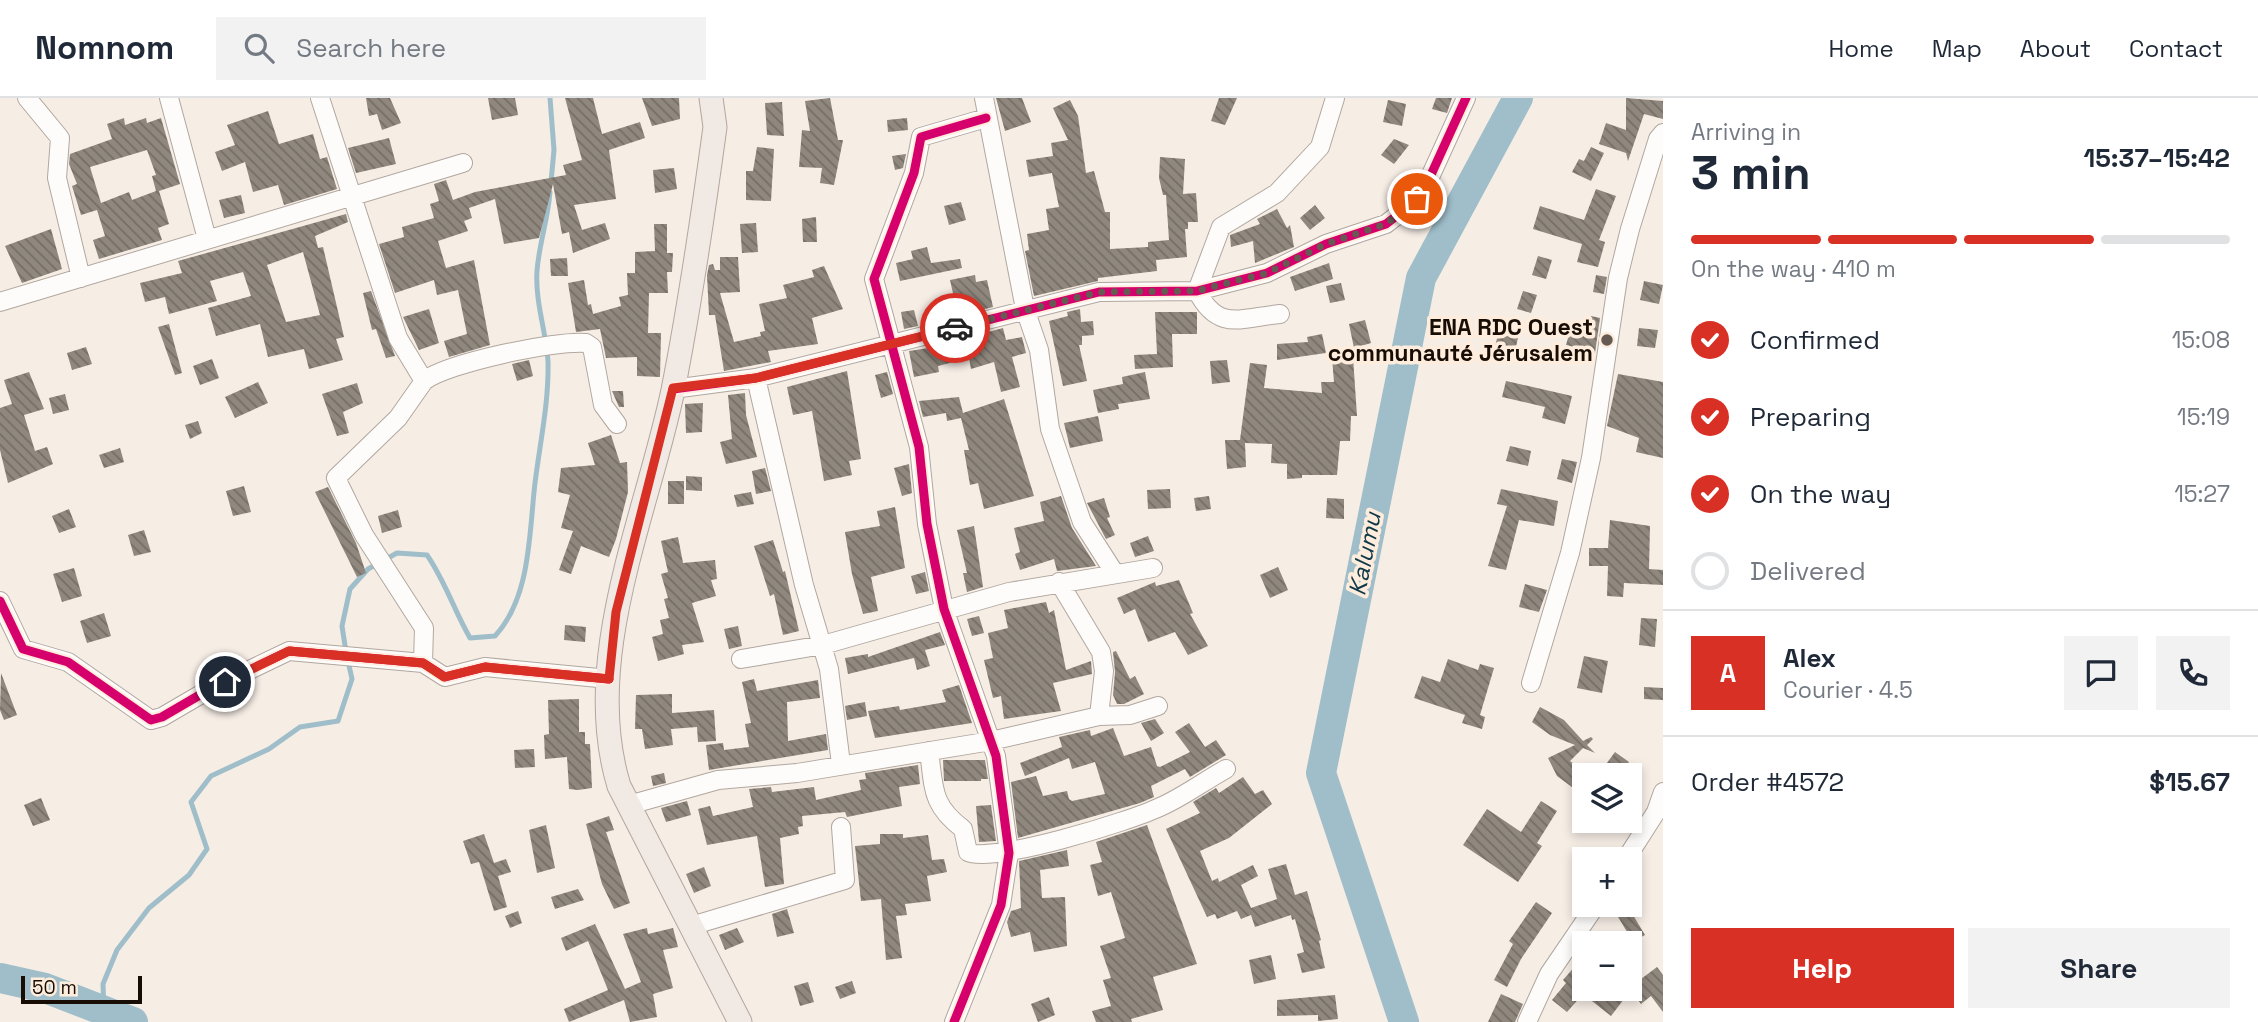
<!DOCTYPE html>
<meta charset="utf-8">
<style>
:root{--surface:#fff;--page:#f2f2f3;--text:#1f2937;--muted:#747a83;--line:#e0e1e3;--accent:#d93025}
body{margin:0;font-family:"Space Grotesk",sans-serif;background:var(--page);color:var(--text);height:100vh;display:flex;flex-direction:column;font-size:26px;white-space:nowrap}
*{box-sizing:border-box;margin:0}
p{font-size:23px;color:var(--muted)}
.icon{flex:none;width:38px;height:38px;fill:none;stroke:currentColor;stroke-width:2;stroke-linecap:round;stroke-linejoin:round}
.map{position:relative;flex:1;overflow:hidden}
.side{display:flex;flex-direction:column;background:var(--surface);width:595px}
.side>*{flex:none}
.fabs{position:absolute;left:1572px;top:665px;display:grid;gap:14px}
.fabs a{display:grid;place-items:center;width:70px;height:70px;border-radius:0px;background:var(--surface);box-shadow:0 4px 10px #0003;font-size:35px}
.scale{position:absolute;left:21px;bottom:18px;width:121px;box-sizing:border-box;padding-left:7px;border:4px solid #170d05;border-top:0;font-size:19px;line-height:24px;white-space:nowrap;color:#170d05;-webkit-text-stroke:5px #feeddd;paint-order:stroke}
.pin{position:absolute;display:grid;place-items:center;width:60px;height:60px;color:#fff;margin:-30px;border:4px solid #fff;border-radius:50%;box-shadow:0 2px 7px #0007}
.courier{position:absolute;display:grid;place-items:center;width:70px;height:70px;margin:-35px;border:5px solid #d93025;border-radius:50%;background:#fff;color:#222;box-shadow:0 2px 9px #0007}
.overview em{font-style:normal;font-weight:700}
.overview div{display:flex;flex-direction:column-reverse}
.overview{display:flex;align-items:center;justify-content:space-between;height:119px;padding:0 28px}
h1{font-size:46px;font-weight:700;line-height:52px}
.bar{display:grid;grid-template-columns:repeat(4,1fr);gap:10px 7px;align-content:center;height:84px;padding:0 28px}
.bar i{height:9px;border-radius:5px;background:var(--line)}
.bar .on{background:var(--accent)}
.bar p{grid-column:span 4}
.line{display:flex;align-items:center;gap:18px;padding:0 28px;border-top:2px solid var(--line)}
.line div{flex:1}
.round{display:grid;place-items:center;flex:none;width:74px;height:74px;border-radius:0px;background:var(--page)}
ol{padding:0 28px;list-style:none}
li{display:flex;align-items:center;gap:21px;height:77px}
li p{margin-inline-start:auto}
li .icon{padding:7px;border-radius:50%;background:var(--accent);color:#fff;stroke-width:4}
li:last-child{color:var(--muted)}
li i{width:38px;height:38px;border:4px solid var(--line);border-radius:50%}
.action{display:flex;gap:14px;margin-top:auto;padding:14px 28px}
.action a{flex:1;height:80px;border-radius:0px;background:var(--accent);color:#fff;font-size:28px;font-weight:700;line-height:80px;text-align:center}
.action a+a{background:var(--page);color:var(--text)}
header{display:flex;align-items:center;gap:42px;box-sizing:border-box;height:98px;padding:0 35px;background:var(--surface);border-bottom:2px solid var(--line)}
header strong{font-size:33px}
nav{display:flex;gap:38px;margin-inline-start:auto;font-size:24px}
.search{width:490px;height:63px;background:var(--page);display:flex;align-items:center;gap:18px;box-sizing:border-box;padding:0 24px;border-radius:0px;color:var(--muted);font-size:26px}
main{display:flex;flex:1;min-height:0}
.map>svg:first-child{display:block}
</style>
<header>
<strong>Nomnom</strong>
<div class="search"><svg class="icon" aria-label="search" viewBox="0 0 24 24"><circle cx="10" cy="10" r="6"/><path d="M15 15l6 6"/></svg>Search here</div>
<nav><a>Home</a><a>Map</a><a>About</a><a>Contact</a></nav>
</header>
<main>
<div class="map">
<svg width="1663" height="924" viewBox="0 0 1663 924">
<defs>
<pattern id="building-back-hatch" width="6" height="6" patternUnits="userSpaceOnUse" patternTransform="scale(1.75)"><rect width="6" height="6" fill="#90887e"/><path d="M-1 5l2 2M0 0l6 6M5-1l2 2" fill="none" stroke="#756e65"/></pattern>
</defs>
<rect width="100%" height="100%" fill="#f6ede5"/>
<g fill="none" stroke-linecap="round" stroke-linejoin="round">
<path stroke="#9fbeca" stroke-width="5" d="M550 0 554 52 551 84
M346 554 342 528 350 491 368 471 397 455 427 457C445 483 454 512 470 540L495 538C531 499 529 435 535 385 540 344 549 305 548 263 546 233 535 204 537 173 539 146 548 121 550 94
M104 913 103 886 117 852 149 810 189 777 207 751 191 704 211 678 269 651 300 629 338 623 352 581 348 563"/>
<path stroke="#9fbeca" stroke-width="30" d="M0 880 45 890 133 924
M1404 924 1321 675 1421 180 1518 0"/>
</g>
<path fill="url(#building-back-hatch)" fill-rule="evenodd" d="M366 0H390L401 25 382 32 377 16 369 18Z
M488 0H515L518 17 492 22Z
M565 0H593L602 36 640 24 645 40 609 52 616 101 574 107 582 132 605 125 610 141 573 155 569 134 562 136 553 86 539 140 504 146 495 101 469 110 472 120 464 123 468 133 438 143 446 170 474 162 490 247 449 259 444 243 467 236 458 192 437 197 434 182 395 195 379 146 404 139 402 129 434 120 430 106 439 103 434 86 446 82 453 102 475 94 566 77 563 67 582 62Z
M642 0H679L680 21 652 28Z
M830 0 838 42H843L834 87 820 85 822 70 799 69 802 32 810 33 805 3Z
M996 0H1022L1031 24 1005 33Z
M1219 0H1237L1225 27 1211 23Z
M1436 0H1452L1447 15 1432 11Z
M1626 0 1663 3V21L1644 16 1628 63 1626 55 1599 46 1606 25 1626 32Z
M1070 2 1078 18 1086 75 1094 73 1105 114H1110V151L1148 149V144L1169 142 1166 97H1163L1159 80 1160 59 1185 61 1183 96 1196 95 1198 124H1188V131H1185L1187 159 1156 162 1157 173 1098 180V183L1034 198 1025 153 1029 152 1027 136 1049 132 1046 111 1059 109 1052 75 1029 79 1026 62 1053 58 1051 45 1068 42 1053 10Z
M1388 2 1406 6 1402 28 1383 24Z
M782 4 784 38 767 37 765 5Z
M268 13 279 46 313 36 320 61 327 59 337 91 284 107 278 87 253 94 245 64 222 73 215 54 235 47 227 27Z
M124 20 125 27 146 20 147 25 161 20 180 86 159 93 169 126 158 130 162 142 99 161 93 142 105 138 97 112 81 117 72 88 77 86 69 66 70 56 112 41 107 26ZM147 52 156 77 152 78 156 93 132 102 129 94 101 105 90 69Z
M907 20 908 32 888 34 887 22Z
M389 40 396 66 356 75 348 50Z
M1394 41 1409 47 1394 66 1381 57Z
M757 49 774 51 771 103 746 102V73H753Z
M1591 49 1604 55 1591 83 1572 74 1579 61 1584 63Z
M906 56 903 70 895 72 892 58Z
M674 70 677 91 655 95 653 72Z
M1596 91 1616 98 1599 142 1605 144 1598 169 1577 164 1582 146 1533 131 1540 108 1584 122Z
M241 97 245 115 224 120 219 102Z
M961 104 966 122 949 127 944 108Z
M1315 107 1325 120 1310 132 1300 120Z
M1277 111 1287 130 1290 127 1294 149 1255 165 1253 143 1231 149 1230 137 1260 126 1257 121Z
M346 116 348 124 315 138 318 150 323 149 344 239 336 241 343 262 309 271 304 251 268 259 260 226 216 238 208 210 251 198 243 174 210 183 217 203 169 216 165 199 145 204 140 185 182 175 178 163ZM303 154 320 217 286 224 267 167Z
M816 119 817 144H803L802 121Z
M756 125 758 154 742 155 740 126Z
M654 126H667V155H673L672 174H667L668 195H649L648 235H661L660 279 637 278V259L606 260 600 231 576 234 568 185 584 182 588 207 591 206 593 216 621 208 619 199 628 197 627 175H635V154L655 153Z
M51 131 62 171 22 185 5 148Z
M927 149 931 165 960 161 962 170 900 183 896 165 913 161 911 153Z
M1538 158 1552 162 1546 181 1532 177Z
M720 159H738L740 194 720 195 734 244 761 238 760 234 765 233 759 206 787 200 783 187 814 179 812 172 824 168 843 211 812 220 818 246 768 253 771 264 724 273 715 217H709L707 177 709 167 713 166 715 172H720Z
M567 160 568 178H551L550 161Z
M1329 165 1333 181 1295 193 1290 179Z
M975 177 976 184 987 182 993 209 958 218 950 182Z
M1596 177 1607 179 1604 196 1593 194Z
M1644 183 1663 187 1659 206 1640 202Z
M1341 185 1345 202 1330 205 1326 188Z
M371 193 395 258 386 260 376 231 372 232 363 195Z
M1523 193 1537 197 1531 215 1517 211Z
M429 211 439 245 419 252 403 219Z
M1080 211 1081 224 1093 223 1094 237 1082 238V247H1079L1087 283 1063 288 1049 223 1068 218 1067 214Z
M914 212 918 228 904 231 901 214Z
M1155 214H1197V236H1172L1173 269 1135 271 1134 257 1157 256Z
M1591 218 1600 220 1595 255 1566 247 1570 233 1585 238Z
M1365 222 1371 245 1354 250 1349 226Z
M169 226 182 275 175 277 158 229Z
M1003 230 1006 242 1022 239 1026 255 1012 259 1020 289 1001 294 994 264 971 271 969 260 938 268 939 274 914 279 909 253 948 247 947 245Z
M1639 230 1658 232 1655 250 1637 248Z
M1322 236 1326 255 1277 262V246L1308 244 1307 239Z
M1498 236 1518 240 1512 266 1492 262Z
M86 249 92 266 72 272 67 255Z
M1353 259 1357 318H1351L1350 343H1340L1337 377H1302V380L1287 381V366L1271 365 1272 346 1245 345 1246 369 1227 371 1225 342H1240L1250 265 1267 267 1264 290 1322 295 1321 284H1334L1332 260Z
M212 261 219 280 200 287 193 268Z
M529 262 533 278 517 283 512 266Z
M1227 262 1230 284 1212 286 1210 263Z
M847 273 861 361 849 363 852 377 824 383 812 313 793 317 787 289Z
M29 274 44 311 24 317 35 353 47 349 53 366 8 385 0 352V310L12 306 4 282Z
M887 274 893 296 881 300 875 277Z
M1145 274 1150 301 1118 306 1119 311 1098 315 1093 292 1123 286 1122 279Z
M1618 276 1663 284V360L1636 354 1639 340 1607 328Z
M1506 283 1572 298 1565 326 1542 320 1545 309 1502 299Z
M258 284 268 305 235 320 225 299Z
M357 285 363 305 343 314 349 335 337 338 322 296Z
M612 293H623L624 309H619Z
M745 295 746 317 757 359 726 366 720 344 732 341 728 297Z
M65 296 69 312 53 316 49 300Z
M959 299 963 315 1004 301 1034 398 984 411 978 385 970 387 964 352H969L961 320 947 323 946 315 923 319 919 303Z
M703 305 702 334 686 335 685 306Z
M1098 318 1103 343 1070 350 1064 325Z
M198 323 202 335 190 341 185 327Z
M611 337 620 365 627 364 628 394 616 441 609 459 581 448 571 476 559 472 573 433 561 430 570 397 558 394 561 370 595 367 588 345Z
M1510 348 1531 353 1528 368 1506 363Z
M120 350 124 364 104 370 99 357Z
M1562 361 1577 364 1572 385 1557 381Z
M909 366 912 395 902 398 894 370Z
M765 370 771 393 756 396 752 373Z
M686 378 702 379V393L686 392Z
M668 383H684V406H668Z
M244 388 251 414 233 418 226 393Z
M328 389 356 445 366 475 357 479 315 394Z
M1170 391 1171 410 1148 411 1147 392Z
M1501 391 1558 403 1554 428 1519 422 1506 472 1488 468 1507 408 1497 406Z
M751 394 754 406 737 409 734 397Z
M1061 398 1072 430 1096 468 1057 473 1054 461 1020 472 1015 456 1020 454 1014 430 1044 423 1040 404Z
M1209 398 1211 411 1196 413 1194 400Z
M1104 400 1110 419 1107 420 1115 437 1106 441 1087 405Z
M1327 400 1344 401V421L1326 420Z
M895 409 905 470 871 479 878 513 863 516 852 476 845 434 880 428 877 413Z
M69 411 76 429 59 435 52 418Z
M398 412 402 429 382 435 378 418Z
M1610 422 1650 428 1649 471 1663 472V487L1624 485 1623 499 1607 498 1608 468H1589V450H1608Z
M974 428 983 489 967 494 963 475H967L957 432Z
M144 432 151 454 134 458 128 437Z
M1148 438 1154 453 1135 459 1130 445Z
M678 439 683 465 715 462 717 481 711 482 716 498 692 505 704 544 682 547 684 556 658 563 652 539 663 536 660 522 669 520 664 501 668 500 661 476 668 474 661 443Z
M773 442 783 474 785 473 799 533 783 537 774 496 770 498 754 448Z
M1278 469 1288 492 1270 500 1260 477Z
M74 470 82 498 62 504 53 476Z
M925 474 929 493 916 496 911 478Z
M1179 482 1193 515 1190 516 1208 548 1188 557 1175 534 1148 544 1135 511 1124 516 1117 500 1155 484 1156 488Z
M1525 486 1547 492 1539 514 1519 509Z
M1046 504 1049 515 1054 512 1066 572 1091 563 1092 576 1053 585 1061 613 1004 621 1001 598 993 600 984 562 993 560 988 535 1008 530 1004 512Z
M104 515 111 538 87 545 80 523Z
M979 518 984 535 972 538 967 521Z
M1641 520 1657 521 1655 549 1639 547Z
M565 527 586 529 585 544 564 542Z
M738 528 742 548 729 551 724 531Z
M940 534 945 547 925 552 930 568 917 572 914 560 848 576 845 560 868 556V559Z
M1116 553 1130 581 1135 578 1144 596 1124 606H1117L1113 597 1115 574 1113 554Z
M1584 558 1608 563 1602 595 1577 590Z
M1448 561 1478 572 1480 566 1494 570 1480 617 1485 619 1482 631 1462 625 1465 617 1414 600 1422 578 1440 584Z
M1 575 17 617 4 622 0 612Z
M754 581 757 593 818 582 820 600 787 604 788 643 826 636 828 652 709 672 706 647 723 645 724 652 749 649 745 626 751 625 742 584Z
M959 587 972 625 875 640 868 613 899 608 900 612 946 604 942 592Z
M1644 589 1663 590V602L1644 601Z
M672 596V615L714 612 716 643 698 644 697 629 671 631 673 647 645 651 642 631H635L636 597Z
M579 601V634H585V646H590L592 690 578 692 569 691 567 659 545 661 544 637 549 636 548 602Z
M865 604 867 618 847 622 845 608Z
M1540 609 1564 622 1583 643 1591 639 1593 641 1587 647 1595 655 1583 650 1570 663 1584 673V698L1557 678 1548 660 1575 647 1550 637 1532 624Z
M1155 621 1164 635 1151 643 1141 625Z
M1189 625 1205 649 1216 642 1226 657 1190 679 1185 671 1151 688 1154 699 1140 705 1018 740 1011 684 1036 678 1043 698 1067 693 1069 701 1072 703 1105 696 1095 664 1072 671 1069 660 1025 678 1020 665 1062 649 1059 639 1090 632 1091 638 1113 630 1124 658 1151 649 1157 668 1160 669 1190 654 1175 634Z
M534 651 535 669 515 670 514 652Z
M1615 654 1629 664 1619 677H1598Z
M943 662H985L988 681H981V683H944Z
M918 667 920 686 899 689 902 708 847 719 845 714 802 718 803 728 798 729 799 736 780 740 784 786 765 789 757 738 707 747 698 711 710 708 713 718 753 709 749 691 771 689 772 694 814 689 816 702 861 692 859 682 866 681 865 675Z
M664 675 666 685 653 688 651 678Z
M1243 679 1255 696 1263 692 1272 706 1229 740 1200 753 1212 783 1218 780 1219 784 1253 767 1258 778 1241 787 1251 810 1277 801 1268 771 1286 766 1295 797 1307 793 1321 842 1319 843 1325 870 1302 875 1297 856 1304 854 1295 821 1292 822 1291 817 1255 829 1251 817 1241 821 1237 813 1217 821 1215 816 1207 819 1166 731 1200 715 1193 704 1216 690 1219 695Z
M41 700 50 722 33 728 24 707Z
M687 703 691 717 666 724 661 710Z
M1541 703 1557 713 1537 745 1542 748 1518 784 1463 747 1487 711 1521 734Z
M991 707 996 743 979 744 976 708Z
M609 718 614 732 606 734 630 805 614 811 602 786 586 726Z
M546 727 555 770 537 775 529 732Z
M1147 727 1197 866 1153 879 1163 912 1131 921 1132 924H1096L1092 913 1111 908 1103 882 1111 880 1100 848 1125 840 1111 794 1098 798 1090 767 1102 764 1096 744Z
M484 736 494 765 506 761 511 774 498 778 507 809 494 813 479 764 471 766 463 743Z
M880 736H903V740L928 737 932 762 944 761 947 774 927 778 931 803 905 806 907 817 896 818 902 860 886 862 881 801 861 803 855 748 880 746Z
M1067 752 1069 768 1040 772 1042 800 1065 799 1067 848 1034 854 1030 834 1011 839 1007 824 1011 813 1021 810 1019 763Z
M704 769 711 788 694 795 686 776Z
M578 791 584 802 555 811 551 799Z
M1536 804 1552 815 1521 861 1507 889 1494 882 1513 846 1509 843Z
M1611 807H1627L1645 837 1633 844Z
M787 811 794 835 777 839 772 816Z
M518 813 522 825 510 830 505 818Z
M595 826 625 891 641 884 623 836 647 830 648 836 673 830 678 849 663 852 673 890 653 896 657 919 630 924 624 902 569 924 564 911 608 892 588 843 566 853 561 840Z
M737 830 744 844 725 852 719 837Z
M1271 857 1276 881 1254 886 1249 862Z
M1584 858V891H1612L1624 901 1611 918 1583 896 1567 914 1552 902 1566 885 1563 882Z
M1657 869 1663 877V914L1651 898 1641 906 1629 890Z
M852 883 856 895 840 901 835 889Z
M808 884 814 904 800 908 794 888Z
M1501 896 1523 906 1515 924H1488Z
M1335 897 1338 921 1318 923V917L1277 918V902Z
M1049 899 1055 917 1038 924 1031 906Z"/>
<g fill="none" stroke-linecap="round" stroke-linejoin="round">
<defs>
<path id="minor" d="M27 0 60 40 57 80 81 180
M169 0 207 141
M320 0 398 240 424 283C447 265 556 242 586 245L592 249 603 307 617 326
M984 0 1025 211 1039 252 1050 331 1082 424 1114 474
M0 204 463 65
M1280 216C1240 220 1218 234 1197 193L1221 129 1277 95 1320 49 1335 0
M756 280 804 487 829 571 841 666
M673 291 756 280 1099 194 1197 193 1267 175 1326 146 1386 126 1413 105 1425 90 1466 0
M1059 484 1101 554 1104 573 1099 618
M0 503 23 551 68 564 151 622 162 619 210 591 289 553 423 565 445 579 485 569 609 581
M741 561 823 547 1009 494 1153 470
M423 565 424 530 364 437 336 380 398 320 424 283
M1531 585 1570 455 1591 360 1618 180 1630 131 1658 41 1663 35
M929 653C934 690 931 707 963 731L968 754C992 766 1131 723 1160 709 1183 699 1204 683 1226 671
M629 707 718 682 797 675 991 643 1099 618 1130 617 1158 608
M1626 761 1656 714 1663 694
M691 828 845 782 841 729
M954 924 1001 807 1009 755 996 658 944 511 927 426 919 349 874 181 914 75 921 39 986 20
M1527 924 1549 876 1596 807"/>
<path id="major" d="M711 0 715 29C703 117 690 206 673 292 647 417 580 561 619 688L740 924"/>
</defs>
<use href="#minor" stroke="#b0a79f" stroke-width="20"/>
<use href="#major" stroke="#b5a69e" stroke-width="25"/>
<use href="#minor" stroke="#fefcfb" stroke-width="18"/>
<use href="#major" stroke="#f0e9e4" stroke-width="23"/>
<defs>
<path id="cycleway" d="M673 291 756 280 1099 194 1197 193 1267 175 1326 146 1386 126 1413 105 1425 90 1466 0
M0 503 23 551 68 564 151 622 162 619 210 591 289 553 423 565 445 579 485 569 609 581
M954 924 1001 807 1009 755 996 658 944 511 927 426 919 349 874 181 914 75 921 39 986 20"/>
</defs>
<use href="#cycleway" stroke="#feeddd" stroke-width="13"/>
<use href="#cycleway" stroke="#d6006c" stroke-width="9"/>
</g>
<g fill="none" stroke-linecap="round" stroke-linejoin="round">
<path stroke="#655b53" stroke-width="7" stroke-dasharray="0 12.6" d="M955 230 1099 194 1196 193 1267 175 1326 146 1386 126 1417 101"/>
<path stroke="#d93025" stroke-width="9" d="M225 584 289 553 423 565 444 579 485 569 609 581 616 514 673 290 756 280 955 230"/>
</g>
<circle fill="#655b53" stroke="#feeddd" stroke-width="2.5" cx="1607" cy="242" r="7"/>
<g text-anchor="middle" stroke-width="7" stroke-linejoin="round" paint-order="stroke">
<g font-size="23" font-weight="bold" fill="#170d05" stroke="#feeddd" text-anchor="end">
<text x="1593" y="237">ENA RDC Ouest<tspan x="1593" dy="26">communauté Jérusalem</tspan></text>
</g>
<g font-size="24" font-style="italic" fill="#0e3848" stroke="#feeddd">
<text transform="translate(1365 456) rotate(-79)" y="8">Kalumu</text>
</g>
</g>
</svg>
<div class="fabs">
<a><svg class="icon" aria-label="layers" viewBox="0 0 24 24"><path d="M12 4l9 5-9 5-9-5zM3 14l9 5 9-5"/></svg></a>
<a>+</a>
<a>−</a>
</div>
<div class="scale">50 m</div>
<div class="pin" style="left:1417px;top:101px;background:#ea580c"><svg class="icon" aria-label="bag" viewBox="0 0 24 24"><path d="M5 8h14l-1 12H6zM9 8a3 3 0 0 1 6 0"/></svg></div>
<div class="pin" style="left:225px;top:584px;background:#1f2937"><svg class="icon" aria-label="home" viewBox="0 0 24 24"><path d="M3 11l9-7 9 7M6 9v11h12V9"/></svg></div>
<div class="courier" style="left:955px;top:230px"><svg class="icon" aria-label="car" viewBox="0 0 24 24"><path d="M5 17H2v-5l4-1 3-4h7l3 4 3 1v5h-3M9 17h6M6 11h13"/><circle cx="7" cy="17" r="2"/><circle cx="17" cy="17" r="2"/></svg></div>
</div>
<section class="side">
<div class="overview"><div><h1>3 min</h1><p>Arriving in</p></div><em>15:37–15:42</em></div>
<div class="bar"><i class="on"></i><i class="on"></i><i class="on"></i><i></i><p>On the way · 410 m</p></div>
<ol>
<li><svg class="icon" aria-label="check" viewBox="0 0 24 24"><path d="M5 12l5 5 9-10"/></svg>Confirmed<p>15:08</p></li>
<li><svg class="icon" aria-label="check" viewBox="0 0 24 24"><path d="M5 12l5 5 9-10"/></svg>Preparing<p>15:19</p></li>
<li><svg class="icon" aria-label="check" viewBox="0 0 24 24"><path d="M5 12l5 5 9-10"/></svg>On the way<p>15:27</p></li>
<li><i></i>Delivered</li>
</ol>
<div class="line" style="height:126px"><b class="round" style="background:var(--accent);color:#fff">A</b><div><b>Alex</b><p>Courier · 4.5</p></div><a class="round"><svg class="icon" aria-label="chat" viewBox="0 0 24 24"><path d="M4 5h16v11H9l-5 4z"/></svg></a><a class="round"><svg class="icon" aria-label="phone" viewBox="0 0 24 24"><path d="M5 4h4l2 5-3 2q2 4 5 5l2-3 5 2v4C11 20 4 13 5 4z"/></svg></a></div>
<div class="line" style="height:91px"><div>Order #4572</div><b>$15.67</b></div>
<div class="action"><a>Help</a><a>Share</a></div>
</section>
</main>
